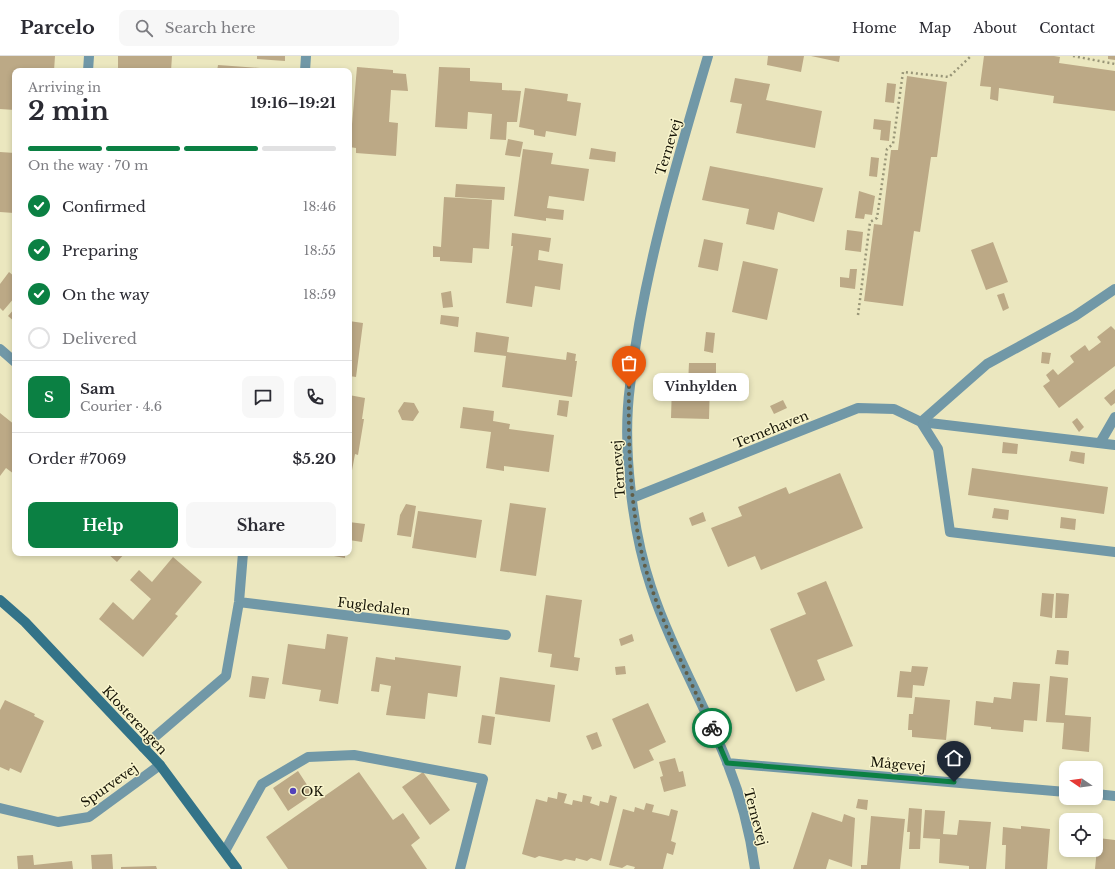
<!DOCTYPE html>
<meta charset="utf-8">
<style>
:root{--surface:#fff;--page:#f7f7f7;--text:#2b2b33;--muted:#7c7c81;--line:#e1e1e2;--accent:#0b8043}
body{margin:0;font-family:"Libre Baskerville",serif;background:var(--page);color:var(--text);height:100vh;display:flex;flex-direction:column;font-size:15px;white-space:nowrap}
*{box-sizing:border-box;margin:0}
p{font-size:13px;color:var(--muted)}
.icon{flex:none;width:22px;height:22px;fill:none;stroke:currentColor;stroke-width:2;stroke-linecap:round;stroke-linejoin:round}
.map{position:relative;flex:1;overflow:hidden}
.drawer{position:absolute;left:12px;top:12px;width:340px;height:488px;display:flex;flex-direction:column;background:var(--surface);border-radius:8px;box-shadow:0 2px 6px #0003}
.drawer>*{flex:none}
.needle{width:26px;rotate:283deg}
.tools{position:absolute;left:1059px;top:705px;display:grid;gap:8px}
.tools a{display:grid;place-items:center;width:44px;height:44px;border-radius:8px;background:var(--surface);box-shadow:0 2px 6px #0003;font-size:20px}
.pin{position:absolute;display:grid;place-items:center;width:34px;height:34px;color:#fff;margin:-41px -17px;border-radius:50% 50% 50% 0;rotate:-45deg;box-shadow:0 0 4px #0007}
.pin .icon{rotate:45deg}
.courier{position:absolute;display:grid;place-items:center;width:40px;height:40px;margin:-20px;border:3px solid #0b8043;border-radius:50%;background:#fff;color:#222;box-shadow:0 1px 5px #0007}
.bubble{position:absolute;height:28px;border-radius:8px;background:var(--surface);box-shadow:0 2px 6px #0003;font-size:13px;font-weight:700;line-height:28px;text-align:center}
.summary em{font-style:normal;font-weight:700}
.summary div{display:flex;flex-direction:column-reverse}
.summary{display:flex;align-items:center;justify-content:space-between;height:68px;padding:0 16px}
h1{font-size:26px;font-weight:700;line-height:30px}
.bar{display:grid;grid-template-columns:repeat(4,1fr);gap:6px 4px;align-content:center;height:48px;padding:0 16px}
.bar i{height:5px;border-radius:3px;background:var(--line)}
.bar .current{background:var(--accent)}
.bar p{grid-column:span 4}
.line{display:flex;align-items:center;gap:10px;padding:0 16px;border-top:1px solid var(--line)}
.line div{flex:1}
.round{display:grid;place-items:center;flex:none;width:42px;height:42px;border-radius:8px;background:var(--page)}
ol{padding:0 16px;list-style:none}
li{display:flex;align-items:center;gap:12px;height:44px}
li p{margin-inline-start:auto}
li .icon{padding:4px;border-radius:50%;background:var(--accent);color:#fff;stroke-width:4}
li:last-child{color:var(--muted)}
li i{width:22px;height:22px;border:2px solid var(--line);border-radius:50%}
.button{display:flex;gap:8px;margin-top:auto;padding:8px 16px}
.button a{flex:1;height:46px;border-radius:8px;background:var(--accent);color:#fff;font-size:16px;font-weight:700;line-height:46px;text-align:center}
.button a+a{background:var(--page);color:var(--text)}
header{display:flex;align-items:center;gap:24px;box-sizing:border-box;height:56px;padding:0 20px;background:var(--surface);border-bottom:1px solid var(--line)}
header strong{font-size:19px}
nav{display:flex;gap:22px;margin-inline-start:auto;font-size:14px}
.search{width:280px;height:36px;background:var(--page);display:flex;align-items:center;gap:10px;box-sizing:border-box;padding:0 14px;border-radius:8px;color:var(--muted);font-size:15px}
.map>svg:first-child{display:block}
</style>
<header>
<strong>Parcelo</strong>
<div class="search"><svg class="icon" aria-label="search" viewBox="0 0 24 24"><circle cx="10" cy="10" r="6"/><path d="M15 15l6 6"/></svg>Search here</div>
<nav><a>Home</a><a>Map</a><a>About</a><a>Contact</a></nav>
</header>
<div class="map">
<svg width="1115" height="813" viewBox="0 0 1115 813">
<rect width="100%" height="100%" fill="#ebe7bf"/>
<path fill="#bca986" d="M0 0H55L54 15H15V54L0 53Z
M118 0H172L171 15H119V13L118 12Z
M257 0H285V5L257 3Z
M768 0H804L801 16 767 9Z
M811 0H840L839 6Z
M984 0H1054L1060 1 1059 7 1115 15V55L1053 47 1054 40 999 32 998 45 990 43 991 31 980 30Z
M1108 0H1115V4L1108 3Z
M218 9 260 12V15H217Z
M357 11 393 14V17L406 18 408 35 391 34 389 66 398 67 396 100 356 97V92L349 91V68H352Z
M439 11 470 12V25L502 27V34L521 35 517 66H507L506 84 490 83 492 58 468 56 467 73 435 71Z
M907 20 947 26 937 101H931L920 176 914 175 903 250 864 245 874 168 882 169 891 94H898Z
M735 22 770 28 766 44 822 55 815 92 736 77 742 48 730 46Z
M887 27 896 28 894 47 885 46Z
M525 32 568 38 567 45 581 47 576 80 546 75 545 81 534 79V74L519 71Z
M874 63 891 65 889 85 880 84 881 74 873 73Z
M508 83 523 86 520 101 505 99Z
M591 92 616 96 615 106 589 103Z
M523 93 553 97 551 108 589 113 584 145 549 140 547 152 564 154 563 164 546 162V165L514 160Z
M0 96 15 97 14 157 0 156Z
M871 101 879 102 877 121 869 120Z
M710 110 823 132 814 166 778 156 774 174 746 168 749 153 702 144Z
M456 128 505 131 504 144 455 141Z
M859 135 875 140 872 159 865 158 864 163 855 162Z
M444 141 492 144 489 193 473 192 472 207 440 205V201H433V190L441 191Z
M847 174 863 176 861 196 845 194Z
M512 177 551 182 549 196 539 194 538 204 563 208 560 234 535 230 532 251 506 247 513 190H511Z
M704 183 723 187 718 215 698 211Z
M993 186 1008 226 986 234 971 194Z
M743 205 778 213 767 264 732 256Z
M850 213H857L855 233 840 231V221L849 222Z
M9 216 15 221V241L3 255 0 252V228Z
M451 235 453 251 443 252 441 237Z
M1004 237 1009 252 1003 255 997 239Z
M15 252V266L8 260Z
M441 259 459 261 458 271 440 268Z
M349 265 363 267 356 321 349 320Z
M1111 270 1115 274V310L1059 352 1043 330 1050 325 1046 319 1053 313 1058 319 1074 306 1070 300 1085 289 1089 295 1101 286 1097 281Z
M476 276 509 281 507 296 566 304 567 296 576 298 575 305H577L572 341 502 331 506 300 474 296Z
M706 276 715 277 713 297 704 295Z
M1042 296 1051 297 1049 308 1041 307Z
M689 307H716V325H710L709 363 671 362 672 328H688Z
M1115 333V347L1111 350 1104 342Z
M349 339 365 342 362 363H364L358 399 355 398 351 420 349 419Z
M559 344 569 345 567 361 557 359Z
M783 344 787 352 774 358 770 350Z
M404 346 414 347 419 356 413 365 402 364 398 355Z
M463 351 494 355 493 365 510 368 509 373 554 379 549 416 504 410V415L486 412 491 376 460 372Z
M0 357 15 369V416L14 418 6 412 0 420Z
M1077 362 1084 371 1079 376 1072 366Z
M1003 386 1018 388 1017 398 1002 397Z
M1071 395 1085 397 1084 408 1069 405Z
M972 412 1108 431 1104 458 968 439Z
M840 417 863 472 761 514 755 500 728 511 711 472 742 460 738 451 786 431 789 438Z
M510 447 546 452 536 520 500 515Z
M406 448 416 450 411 481 397 479 400 459Z
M994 452 1009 454 1008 464 992 462Z
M418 455 482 464 476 502 412 492Z
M703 456 706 465 692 470 689 462Z
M1061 461 1076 463 1075 474 1060 472Z
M349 466 365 468 362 486 349 484Z
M107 497H125L117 506Z
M317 497H345V502Z
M173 501 202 526 175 558 178 560 143 601 99 563 113 546 133 564 151 543 130 524 139 514 152 526Z
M826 525 853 590 817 604 825 624 796 636 770 573 806 558 797 537Z
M1042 537 1054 538 1052 562 1040 560Z
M1056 537 1069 538 1067 562H1055Z
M546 539 582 544 574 601 580 602 578 615 550 611 552 598 538 596Z
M327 578 348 581 338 648 319 645 321 634 282 628 288 588 325 593Z
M632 578 634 585 621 590 619 583Z
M1057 594 1069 595 1068 609 1055 608Z
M376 601 395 604V601L461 610 457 641 428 637 425 663 386 659 391 630 380 628 379 636 371 635Z
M625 610 626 618 616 619 615 611Z
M912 610 928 611 924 630 913 629 912 642 897 641 900 615 911 616Z
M252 620 269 622 265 643 249 641Z
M1050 620 1068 622 1065 659 1091 661 1089 696 1062 693 1064 667 1046 666Z
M500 621 555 629 550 666 495 658Z
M1013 626 1040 628 1037 665 1024 664 1023 676 991 673V671L974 669 976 645 993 647 994 641 1011 643Z
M915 641 950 644 946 684 912 681V674H908L909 658H913Z
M5 644 35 658 34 660 44 665 21 717 10 712 9 715 0 711V654Z
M648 647 666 686 649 694 654 704 634 713 612 663Z
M482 659 495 661 491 689 478 687Z
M597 676 602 690 592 694 586 680Z
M675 702 679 716 683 715 686 730 664 736 660 721 663 720 659 706Z
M298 715 313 738 288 755 273 732Z
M359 716 393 764 403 757 420 782 411 789 427 813H288L266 781Z
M423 716 450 754 430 769 402 731Z
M558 736 567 738 564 747 572 749 573 744 582 746 583 739 592 741 590 747 599 750 600 745 608 747 610 739 617 741 601 805 591 802 587 805 576 802 575 805 565 803 561 805 539 800 535 802 522 798 536 743 547 746 548 741 557 743Z
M858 743 868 744 867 754 856 752Z
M646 747 654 749 652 756 661 758 669 760 671 753 678 755 671 785 676 787 673 799 667 797 663 813H634L635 811 627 809 622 812 609 809 623 753 634 756 635 751 644 754Z
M909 752 922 753 920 793H909L910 776H907Z
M925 754 945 755 943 778 957 779 959 764 991 766 986 813H969V810L939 807 940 783 923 782Z
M812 756 842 766 844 758 855 762 852 811 829 803 826 813H793Z
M871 760 905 763 900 813H861V809H867Z
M1021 770 1050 773 1047 813H1005L1006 789H1002L1003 771 1021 773Z
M1098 782 1115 784V813H1095Z
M112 798 113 813H92L91 799Z
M33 799 34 809 72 805 73 813H18L17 800Z
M156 810 157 813H121V811Z"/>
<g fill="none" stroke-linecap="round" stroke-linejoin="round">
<path stroke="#989577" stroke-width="2.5" stroke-dasharray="2 3" stroke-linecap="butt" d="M1073 0 1115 8
M858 259 870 166 877 162 887 93 893 88 903 16 949 21 971 0"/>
<path stroke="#7198a7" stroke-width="10" d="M921 366 1115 389
M1100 387 1115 361
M225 795 262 728 308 701 354 699 483 723 460 813"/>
<path stroke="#7198a7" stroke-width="10" d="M708 0C676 108 643 217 630 330 622 390 632 474 651 531 671 592 704 647 727 706 741 741 750 776 755 813
M88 15 89 0
M305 15 306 0
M0 293 15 306
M921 366 987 308 1075 260 1115 233
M632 442 858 352 894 353 921 366 938 393 950 476 1115 496
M239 546 506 579
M143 691 226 620 239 546 243 497
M727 707 1066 736
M1096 738 1115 740
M0 752 58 766 89 761 160 709"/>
<path stroke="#337388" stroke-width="10" d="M0 544 25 566 160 709 237 813"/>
</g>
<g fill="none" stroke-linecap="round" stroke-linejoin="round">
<path stroke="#615e47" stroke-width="4" stroke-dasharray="0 7.2" d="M629 331C628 397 630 470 652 533 668 580 691 626 712 672"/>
<path stroke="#0b8043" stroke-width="5" d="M712 672 727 707 954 726"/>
</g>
<circle fill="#5342ba" stroke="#f8f4cc" stroke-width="1.5" cx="293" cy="735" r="4"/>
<g text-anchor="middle" stroke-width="3" stroke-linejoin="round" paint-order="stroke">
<g font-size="13" fill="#161406" stroke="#f8f4cc">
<text transform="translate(668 91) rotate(-73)" y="5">Ternevej</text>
<text transform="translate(771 373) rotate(-22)" y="5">Ternehaven</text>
<text transform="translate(618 413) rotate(-94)" y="5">Ternevej</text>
<text transform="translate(374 550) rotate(7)" y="5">Fugledalen</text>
<text transform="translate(135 664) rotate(47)" y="5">Klosterengen</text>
<text transform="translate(898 708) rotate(5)" y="5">Mågevej</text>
<text transform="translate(109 729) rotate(-35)" y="5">Spurvevej</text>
<text transform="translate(756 761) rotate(75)" y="5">Ternevej</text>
</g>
<g font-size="13" fill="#161406" stroke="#f8f4cc" text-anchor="start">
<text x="301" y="740">OK</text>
</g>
</g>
</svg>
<div class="tools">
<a><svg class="needle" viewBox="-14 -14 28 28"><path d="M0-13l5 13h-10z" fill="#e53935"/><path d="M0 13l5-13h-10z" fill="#7c7c81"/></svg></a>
<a><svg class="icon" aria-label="locate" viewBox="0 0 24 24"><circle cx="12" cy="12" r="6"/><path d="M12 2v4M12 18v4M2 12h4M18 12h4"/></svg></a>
</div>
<div class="pin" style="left:629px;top:331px;background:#ea580c"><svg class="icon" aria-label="bag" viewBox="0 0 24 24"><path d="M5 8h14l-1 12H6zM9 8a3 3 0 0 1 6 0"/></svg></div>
<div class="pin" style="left:954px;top:726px;background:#1f2937"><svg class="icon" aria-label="home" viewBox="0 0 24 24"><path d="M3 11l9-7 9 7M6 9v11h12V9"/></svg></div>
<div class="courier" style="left:712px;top:672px"><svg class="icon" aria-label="bike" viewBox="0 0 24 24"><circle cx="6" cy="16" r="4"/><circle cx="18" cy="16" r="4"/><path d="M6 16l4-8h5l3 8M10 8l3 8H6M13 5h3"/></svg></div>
<div class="bubble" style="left:653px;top:317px;width:96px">Vinhylden</div>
<section class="drawer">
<div class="summary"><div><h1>2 min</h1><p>Arriving in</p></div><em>19:16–19:21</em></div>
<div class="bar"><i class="current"></i><i class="current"></i><i class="current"></i><i></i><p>On the way · 70 m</p></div>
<ol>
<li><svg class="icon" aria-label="check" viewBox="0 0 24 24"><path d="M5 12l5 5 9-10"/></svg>Confirmed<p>18:46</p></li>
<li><svg class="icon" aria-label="check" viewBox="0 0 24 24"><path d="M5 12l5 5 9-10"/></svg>Preparing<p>18:55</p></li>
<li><svg class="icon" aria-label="check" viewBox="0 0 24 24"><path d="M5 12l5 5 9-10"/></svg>On the way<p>18:59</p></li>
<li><i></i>Delivered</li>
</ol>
<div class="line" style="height:72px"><b class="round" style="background:var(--accent);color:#fff">S</b><div><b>Sam</b><p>Courier · 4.6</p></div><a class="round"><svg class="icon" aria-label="chat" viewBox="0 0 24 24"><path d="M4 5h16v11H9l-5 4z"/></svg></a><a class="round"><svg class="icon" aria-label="phone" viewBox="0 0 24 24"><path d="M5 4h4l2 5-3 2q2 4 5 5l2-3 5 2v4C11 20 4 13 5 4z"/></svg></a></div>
<div class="line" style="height:52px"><div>Order #7069</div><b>$5.20</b></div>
<div class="button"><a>Help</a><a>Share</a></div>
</section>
</div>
